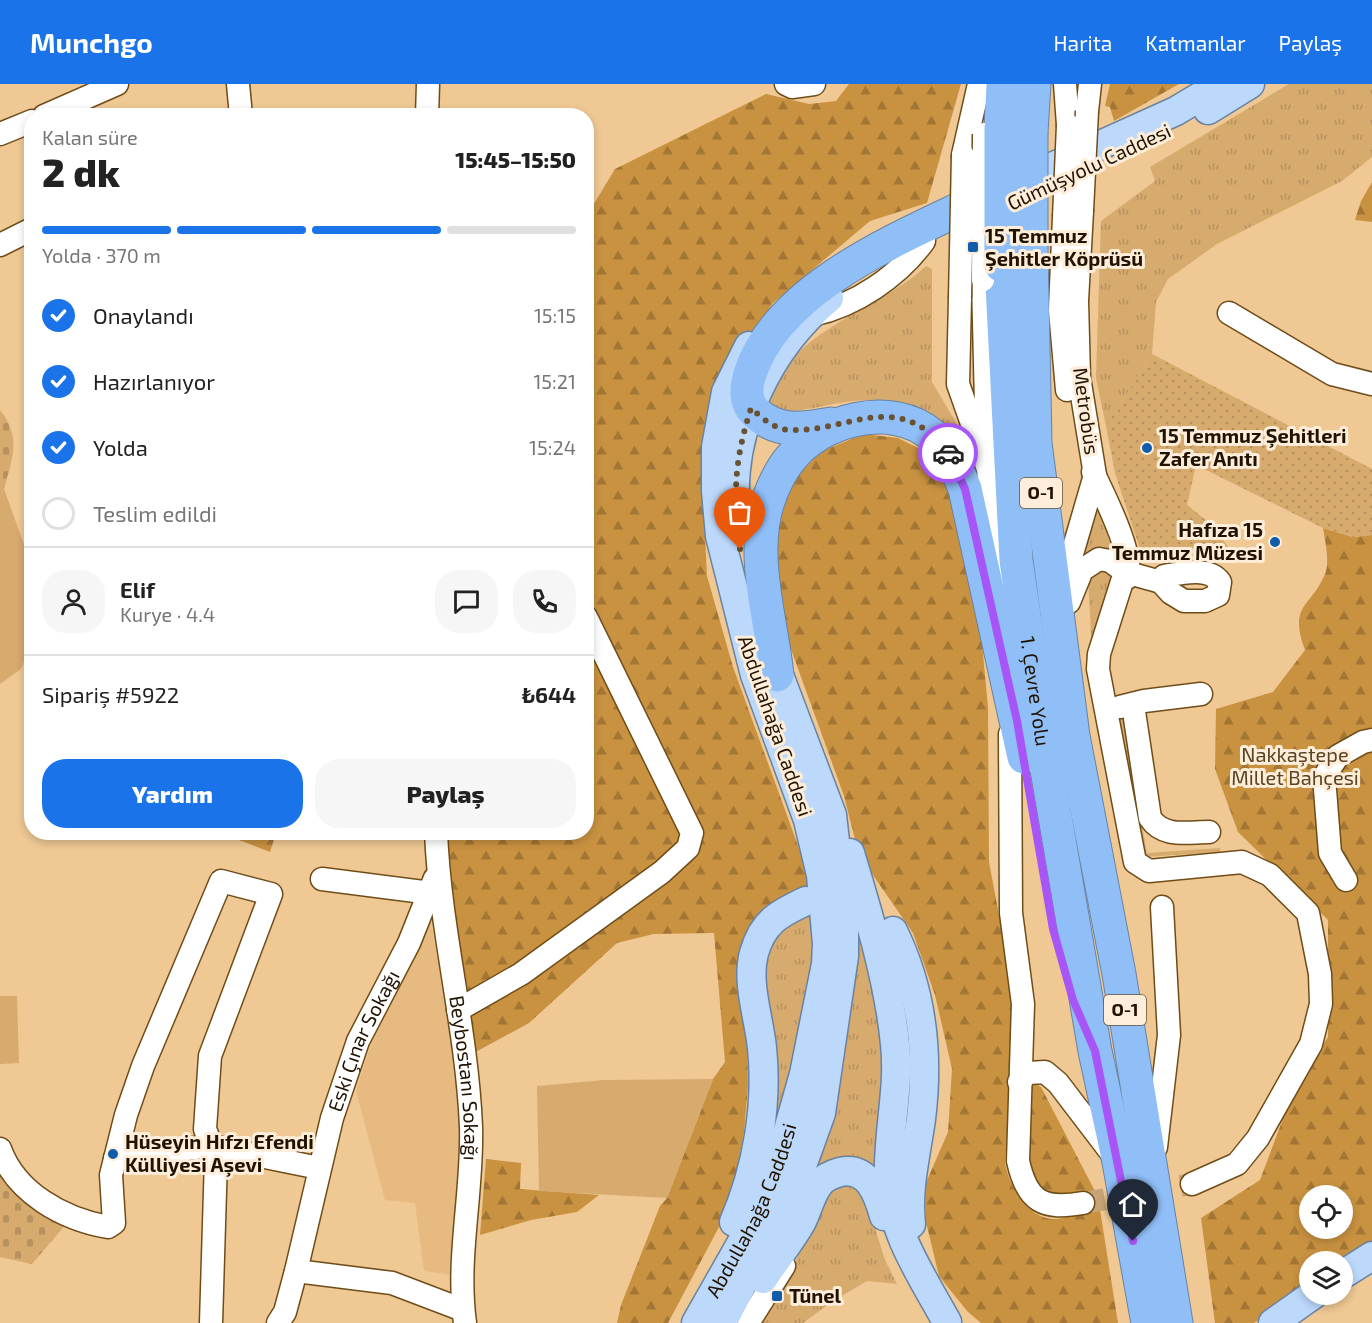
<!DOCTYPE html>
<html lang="tr">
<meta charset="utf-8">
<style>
:root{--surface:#fff;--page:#f6f6f6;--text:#222;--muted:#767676;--line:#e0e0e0;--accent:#1a73e8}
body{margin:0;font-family:"Exo 2",sans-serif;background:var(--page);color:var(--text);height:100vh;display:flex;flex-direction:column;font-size:22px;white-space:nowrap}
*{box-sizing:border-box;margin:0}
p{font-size:20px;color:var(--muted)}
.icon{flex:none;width:33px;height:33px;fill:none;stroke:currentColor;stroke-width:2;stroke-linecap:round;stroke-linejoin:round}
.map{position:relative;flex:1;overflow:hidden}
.panel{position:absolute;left:24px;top:24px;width:570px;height:732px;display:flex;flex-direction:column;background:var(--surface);border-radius:24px;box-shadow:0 3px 9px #0003}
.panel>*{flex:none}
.buttons{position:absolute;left:1299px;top:1101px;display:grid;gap:12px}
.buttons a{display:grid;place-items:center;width:54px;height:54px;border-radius:50%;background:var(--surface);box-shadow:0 3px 9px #0003;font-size:30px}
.pin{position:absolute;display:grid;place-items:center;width:51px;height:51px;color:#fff;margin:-62px -26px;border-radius:50% 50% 50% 0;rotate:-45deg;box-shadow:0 0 6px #0007}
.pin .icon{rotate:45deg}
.courier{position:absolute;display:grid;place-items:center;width:60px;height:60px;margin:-30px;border:4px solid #a855f7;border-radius:50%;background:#fff;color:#222;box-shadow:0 2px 8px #0007}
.head em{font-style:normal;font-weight:800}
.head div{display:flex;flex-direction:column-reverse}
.head{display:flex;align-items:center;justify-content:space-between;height:102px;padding:0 18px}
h1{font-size:39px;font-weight:800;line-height:45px}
.bar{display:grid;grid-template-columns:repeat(4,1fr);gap:9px 6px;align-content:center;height:72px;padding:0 18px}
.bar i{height:8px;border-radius:4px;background:var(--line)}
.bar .selected{background:var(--accent)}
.bar p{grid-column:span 4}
.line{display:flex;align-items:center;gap:15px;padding:0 18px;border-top:2px solid var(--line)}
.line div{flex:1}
.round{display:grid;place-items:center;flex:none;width:63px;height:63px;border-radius:24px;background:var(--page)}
ol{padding:0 18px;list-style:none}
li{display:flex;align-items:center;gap:18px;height:66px}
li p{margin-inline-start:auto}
li .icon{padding:6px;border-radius:50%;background:var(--accent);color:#fff;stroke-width:4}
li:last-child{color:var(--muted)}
li i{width:33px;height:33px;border:3px solid var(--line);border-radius:50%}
.cta{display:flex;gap:12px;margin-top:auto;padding:12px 18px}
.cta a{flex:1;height:69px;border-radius:24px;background:var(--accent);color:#fff;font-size:24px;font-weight:800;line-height:69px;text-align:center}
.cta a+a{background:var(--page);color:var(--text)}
header{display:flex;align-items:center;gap:36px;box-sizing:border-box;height:84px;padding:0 30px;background:var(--accent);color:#fff}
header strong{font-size:28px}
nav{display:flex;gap:33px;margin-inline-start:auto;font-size:21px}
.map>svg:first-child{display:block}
</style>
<header>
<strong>Munchgo</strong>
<nav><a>Harita</a><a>Katmanlar</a><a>Paylaş</a></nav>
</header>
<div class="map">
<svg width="1372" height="1239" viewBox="0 0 1372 1239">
<defs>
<pattern id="grass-tufts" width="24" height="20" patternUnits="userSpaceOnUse" patternTransform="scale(1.5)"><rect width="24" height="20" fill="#d7aa6e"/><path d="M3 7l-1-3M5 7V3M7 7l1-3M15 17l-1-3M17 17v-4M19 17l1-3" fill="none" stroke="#b8915e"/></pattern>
<pattern id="forest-firs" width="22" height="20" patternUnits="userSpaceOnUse" patternTransform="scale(1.5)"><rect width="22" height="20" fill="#c99241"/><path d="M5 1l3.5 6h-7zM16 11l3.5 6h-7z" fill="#a37634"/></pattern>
<pattern id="cemetery-stones" width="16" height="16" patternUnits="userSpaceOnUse" patternTransform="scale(1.5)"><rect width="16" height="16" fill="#d7aa6e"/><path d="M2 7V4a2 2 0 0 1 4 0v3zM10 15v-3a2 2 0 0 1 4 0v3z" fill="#b8915e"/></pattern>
<pattern id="park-dots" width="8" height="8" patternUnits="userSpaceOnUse" patternTransform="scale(1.5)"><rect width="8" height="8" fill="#d7aa6e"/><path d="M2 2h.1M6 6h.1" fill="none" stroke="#b8915e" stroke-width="1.8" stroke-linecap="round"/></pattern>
</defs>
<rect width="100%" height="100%" fill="#efc894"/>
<path fill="#e6ba80" d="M431 838 465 1041 453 1191 424 1187 415 1119 385 1116 356 1007 370 963Z"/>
<path fill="url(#grass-tufts)" d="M1289 0H1372V73L1342 97 1217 160 1168 195 1156 218 1152 270 1106 342 1096 294 1101 137 1155 97 1150 83Z
M926 182 932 185V298L973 367C928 329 901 308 839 319 821 322 803 327 784 328L768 319C788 245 876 229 926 182Z
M1096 421 1115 470 1083 475 1082 469Z
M1101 484 1115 494 1092 567 1088 495Z
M1123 631 1131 637 1124 641 1147 769 1220 764V768L1145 773 1118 637Z
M853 814 887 948 885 1090C862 1071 839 1069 814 1084 820 1068 829 1050 833 1033 850 960 853 888 853 814Z
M811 828 815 868 803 975 768 1064 758 887 774 850Z
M851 1101 864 1110 885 1176 897 1200 867 1197 833 1217 803 1239H758L794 1181 826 1114 836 1104Z"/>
<path fill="url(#forest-firs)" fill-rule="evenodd" d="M849 0H961L927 119 870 137 773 219 743 261 702 389 707 492 733 583 812 800 763 827 747 951 748 1002 744 1048 735 1096 719 1143 668 1239H617L621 1221 660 1122 667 1114 713 995 725 978 714 849 654 850 617 859 529 939 472 970 439 749 586 748V133L615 85 766 10 809 20 836 17Z
M1110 0H1179L1114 37 1110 23 1105 22Z
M1372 98V138L1355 136 1361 117Z
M864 350 898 354 922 366 954 410 980 538 988 623 989 778 1016 921 1005 1079C1009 1100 1023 1127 1046 1134 1060 1138 1074 1130 1087 1125 1070 1118 1049 1113 1037 1100 1022 1083 1029 1027 1029 1004L1034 999 1041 1003 1098 1113 1118 1239H981L967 1227 939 1192 926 1138 925 1101 948 1048 952 985 935 911 913 849 859 771 844 712 788 557 773 482 782 421 796 393 822 367Z
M1323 444 1353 453 1372 451V1164L1342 1178H1310L1309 1204 1254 1239H1215L1201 1134 1260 1096 1293 1008 1328 953V836L1238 748 1215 685 1216 625 1273 608 1305 566C1288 520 1311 524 1325 490 1330 479 1325 456 1323 444ZM1310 1112H1342V1144H1310Z
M221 749 276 748V749L270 768Z
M486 1075 521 1079 520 1105 599 1111 577 1128 531 1136 480 1151Z"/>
<path fill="url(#cemetery-stones)" d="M0 326C22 353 12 375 4 405L0 411Z
M0 1092 67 1139 32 1180 0 1173Z"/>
<path fill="url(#park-dots)" d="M1152 270 1372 385V451L1353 453 1323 444 1196 381 1187 421 1212 441 1231 467 1206 470 1195 464 1149 472 1141 468 1115 389 1106 342Z"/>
<path fill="#d7aa6e" d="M4 405 31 480 32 559 21 585 0 600V411Z
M0 912H17L19 979 0 980Z
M713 995 667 1114 539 1107 537 1002 604 996Z"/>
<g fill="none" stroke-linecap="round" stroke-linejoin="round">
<path stroke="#c6a477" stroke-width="22" stroke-dasharray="22 11" stroke-linecap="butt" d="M1083 1119 1192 1100"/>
<defs>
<g id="minor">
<path d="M238 0 241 32"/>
<path d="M786 0 792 3 814 0"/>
<path d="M1065 0 1068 41"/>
<path d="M1087 27 1090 0"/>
<path d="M44 32 117 0"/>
<path d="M427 32 428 0"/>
<path d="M0 50 32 37"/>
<path d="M963 71 979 0"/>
<path d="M1064 133 1060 226 1067 306"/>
<path d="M0 161 32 145"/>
<path d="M983 196 987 362"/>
<path d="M960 214 958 300 988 385 1003 516"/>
<path d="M1229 229 1332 290 1372 300"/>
<path d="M812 231C855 222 899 192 924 157"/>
<path d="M1093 388C1103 409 1136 474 1127 494"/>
<path d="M1125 488 1161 498 1171 509 1184 517H1205L1218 511 1220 498C1209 482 1181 489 1164 492L1161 498"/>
<path d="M1070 504 1072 470 1095 391 1079 293 1077 217 1082 127"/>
<path d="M1069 518 1082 486 1099 475 1110 477 1125 488 1099 570 1098 585 1135 778 1149 787 1242 778 1270 791 1308 829 1320 890 1321 920 1311 960 1258 1054 1237 1080 1192 1100"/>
<path d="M1133 621 1150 734C1163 754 1187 748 1209 748"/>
<path d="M1120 623 1144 617 1201 610"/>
<path d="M1010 650 1011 829 1023 920 1018 1077C1027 1118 1043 1126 1083 1119"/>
<path id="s1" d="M436 748C440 847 467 944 471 1043 473 1108 456 1174 465 1239"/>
<path d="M322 795 431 809"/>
<path d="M1346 796 1330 769 1324 693 1338 672 1363 658 1372 656"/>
<path d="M458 926 521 890 662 788 688 764 692 749 586 533"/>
<path d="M1019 998 1028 989 1045 988 1058 999 1116 1075"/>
<path d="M1156 1063 1169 951 1162 823"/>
<path d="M0 1065C16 1109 63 1135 108 1143L114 1139 111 1091 126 1031 143 982 221 797 271 810 210 972 205 1045 216 1074 211 1239"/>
<path d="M115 1074 211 1062 319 1084"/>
<path d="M296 1187 392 1199 463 1226"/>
<path id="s2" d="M278 1239 285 1228 296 1187 332 1034 358 957 409 859 435 794"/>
<path d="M748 1239 784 1182"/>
</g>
<g id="major">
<path d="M1208 26 1250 0"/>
<path d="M1012 101 1176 27 1221 0"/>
<path d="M735 421C731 342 769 264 829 214"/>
<path d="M850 769C868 829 889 897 895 960 900 1005 887 1051 889 1096 891 1148 923 1194 947 1238"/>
<path d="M893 847C922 906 929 971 921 1035 916 1071 907 1104 911 1140"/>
<path d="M734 1138C757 1085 768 1021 762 964 759 934 746 898 754 869 763 838 778 830 806 817"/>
<path d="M1342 1191 1372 1172"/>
<path d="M763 1195C775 1176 791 1157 802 1137 808 1125 811 1110 820 1099 825 1093 833 1090 840 1088 868 1082 878 1110 884 1132"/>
<path id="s3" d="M696 1239 755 1135 781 1071 804 990 826 880 827 860 821 791 808 736 755 591 720 452 716 407V363L726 308 749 262"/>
<path d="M722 1239 798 1093 821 1029 844 872V837L832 731 771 570"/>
<path d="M1273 1239 1314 1210"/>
</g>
<g id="highway">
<path d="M1001 44 1003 0"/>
<path d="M1031 48 1034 0"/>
<path d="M1031 165 1035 359 1073 652 1119 890 1176 1239"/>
<path id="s4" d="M1001 181 1016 476 1044 668 1095 967 1119 1078 1148 1239"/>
<path d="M831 340C802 345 778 350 755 328 744 317 746 303 750 290 777 205 897 155 970 120"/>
<path d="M777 591C771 535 751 474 767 420 772 405 780 387 790 375 821 335 891 317 932 351 949 365 957 385 965 405L1024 673"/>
</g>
</defs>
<use href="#minor" stroke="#6f4d19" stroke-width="25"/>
<use href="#major" stroke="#6982a1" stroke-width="31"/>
<use href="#highway" stroke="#6982a1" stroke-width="35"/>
<use href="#minor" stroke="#fff" stroke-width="22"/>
<use href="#major" stroke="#bcd8fa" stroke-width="28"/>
<use href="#highway" stroke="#90bef7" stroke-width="33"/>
<defs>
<path id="minor-bridge" d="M1082 127 1087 27
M1064 133 1068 41
M983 196 984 50
M960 214 963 71"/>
<path id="highway-bridge" d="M1031 165V48
M1001 181V44"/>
</defs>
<use href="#minor-bridge" stroke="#6f4d19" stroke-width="25" stroke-linecap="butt"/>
<use href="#highway-bridge" stroke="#6982a1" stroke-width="35" stroke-linecap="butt"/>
<use href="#minor-bridge" stroke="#fff" stroke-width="22"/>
<use href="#highway-bridge" stroke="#90bef7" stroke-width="33"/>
</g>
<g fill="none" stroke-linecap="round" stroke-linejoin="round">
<path stroke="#695234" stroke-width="6" stroke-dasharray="0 10.8" d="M740 465C733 410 734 378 751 324 762 334 775 346 790 346 851 348 899 303 948 369"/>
<path stroke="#a855f7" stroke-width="8" d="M948 369 965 405 1017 637 1053 845 1073 916 1095 967 1133 1157"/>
</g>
<g fill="#0f5dab" stroke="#fdedd9" stroke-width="2">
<rect x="967" y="157" width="12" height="12" rx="3"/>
<circle cx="1147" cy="364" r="6"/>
<circle cx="1275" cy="458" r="6"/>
<circle cx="113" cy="1070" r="6"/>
<rect x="771" y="1206" width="12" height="12" rx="3"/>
</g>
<g text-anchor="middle" stroke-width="6" stroke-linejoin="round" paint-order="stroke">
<g fill="#fdedd9" stroke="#635442" stroke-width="1.5">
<rect x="1020" y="394" width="42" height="30" rx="4.5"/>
<rect x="1104" y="911" width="42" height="30" rx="4.5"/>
</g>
<g font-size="18" font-weight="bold" fill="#211301">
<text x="1041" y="415">O-1</text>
<text x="1125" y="932">O-1</text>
</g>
<g font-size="20" fill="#211301" stroke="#fdedd9">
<text transform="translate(1089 83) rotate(-25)" y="7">Gümüşyolu Caddesi</text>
<text transform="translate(1086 327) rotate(82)" y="7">Metrobüs</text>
<text dy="7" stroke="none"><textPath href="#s4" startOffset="428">1. Çevre Yolu</textPath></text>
<text transform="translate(775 642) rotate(71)" y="7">Abdullahağa Caddesi</text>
<text dy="7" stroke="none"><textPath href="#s2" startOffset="296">Eski Çınar Sokağı</textPath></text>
<text dy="7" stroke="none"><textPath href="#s1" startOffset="248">Beybostanı Sokağı</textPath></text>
<text dy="7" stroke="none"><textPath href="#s3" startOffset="126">Abdullahağa Caddesi</textPath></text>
</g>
<g font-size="20" font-weight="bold" fill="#211301" stroke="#fdedd9" text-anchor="start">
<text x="985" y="159">15 Temmuz<tspan x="985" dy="23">Şehitler Köprüsü</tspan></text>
<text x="1159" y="359">15 Temmuz Şehitleri<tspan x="1159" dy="23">Zafer Anıtı</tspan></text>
<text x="1263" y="453" text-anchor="end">Hafıza 15<tspan x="1263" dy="23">Temmuz Müzesi</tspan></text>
<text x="125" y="1065">Hüseyin Hıfzı Efendi<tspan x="125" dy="23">Külliyesi Aşevi</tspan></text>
<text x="789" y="1219">Tünel</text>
</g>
<g font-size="20" fill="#5b4322" stroke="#fdedd9">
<text x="1295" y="678">Nakkaştepe<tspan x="1295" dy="23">Millet Bahçesi</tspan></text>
</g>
</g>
</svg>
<div class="buttons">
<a><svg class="icon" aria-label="locate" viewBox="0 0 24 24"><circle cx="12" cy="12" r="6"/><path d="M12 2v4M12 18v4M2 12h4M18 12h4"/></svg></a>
<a><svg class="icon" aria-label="layers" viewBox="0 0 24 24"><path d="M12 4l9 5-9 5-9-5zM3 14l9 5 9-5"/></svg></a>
</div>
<div class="pin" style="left:740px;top:465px;background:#ea580c"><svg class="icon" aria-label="bag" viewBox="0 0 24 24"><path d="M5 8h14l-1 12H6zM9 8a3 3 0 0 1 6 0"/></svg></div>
<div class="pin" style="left:1133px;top:1157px;background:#1f2937"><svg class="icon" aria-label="home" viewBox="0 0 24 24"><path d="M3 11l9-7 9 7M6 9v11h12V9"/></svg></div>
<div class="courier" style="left:948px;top:369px"><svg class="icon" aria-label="car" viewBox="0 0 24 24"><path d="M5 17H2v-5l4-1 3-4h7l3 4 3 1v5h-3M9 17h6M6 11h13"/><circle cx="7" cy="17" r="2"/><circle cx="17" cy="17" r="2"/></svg></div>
<section class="panel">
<div class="head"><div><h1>2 dk</h1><p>Kalan süre</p></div><em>15:45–15:50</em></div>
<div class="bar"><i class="selected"></i><i class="selected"></i><i class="selected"></i><i></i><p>Yolda · 370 m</p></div>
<ol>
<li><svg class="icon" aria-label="check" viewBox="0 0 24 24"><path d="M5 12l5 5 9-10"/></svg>Onaylandı<p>15:15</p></li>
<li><svg class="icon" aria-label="check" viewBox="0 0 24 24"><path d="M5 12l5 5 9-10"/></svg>Hazırlanıyor<p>15:21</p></li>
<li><svg class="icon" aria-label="check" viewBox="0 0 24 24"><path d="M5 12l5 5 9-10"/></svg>Yolda<p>15:24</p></li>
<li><i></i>Teslim edildi</li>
</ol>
<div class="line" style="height:108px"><a class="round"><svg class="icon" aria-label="person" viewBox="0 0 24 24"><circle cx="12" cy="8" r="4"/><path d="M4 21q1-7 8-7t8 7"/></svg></a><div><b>Elif</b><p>Kurye · 4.4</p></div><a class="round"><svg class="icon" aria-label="chat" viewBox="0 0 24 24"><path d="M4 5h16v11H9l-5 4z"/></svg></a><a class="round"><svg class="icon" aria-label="phone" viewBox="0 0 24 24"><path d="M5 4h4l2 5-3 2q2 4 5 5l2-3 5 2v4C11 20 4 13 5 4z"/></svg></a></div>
<div class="line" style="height:78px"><div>Sipariş #5922</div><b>₺644</b></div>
<div class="cta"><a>Yardım</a><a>Paylaş</a></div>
</section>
</div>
